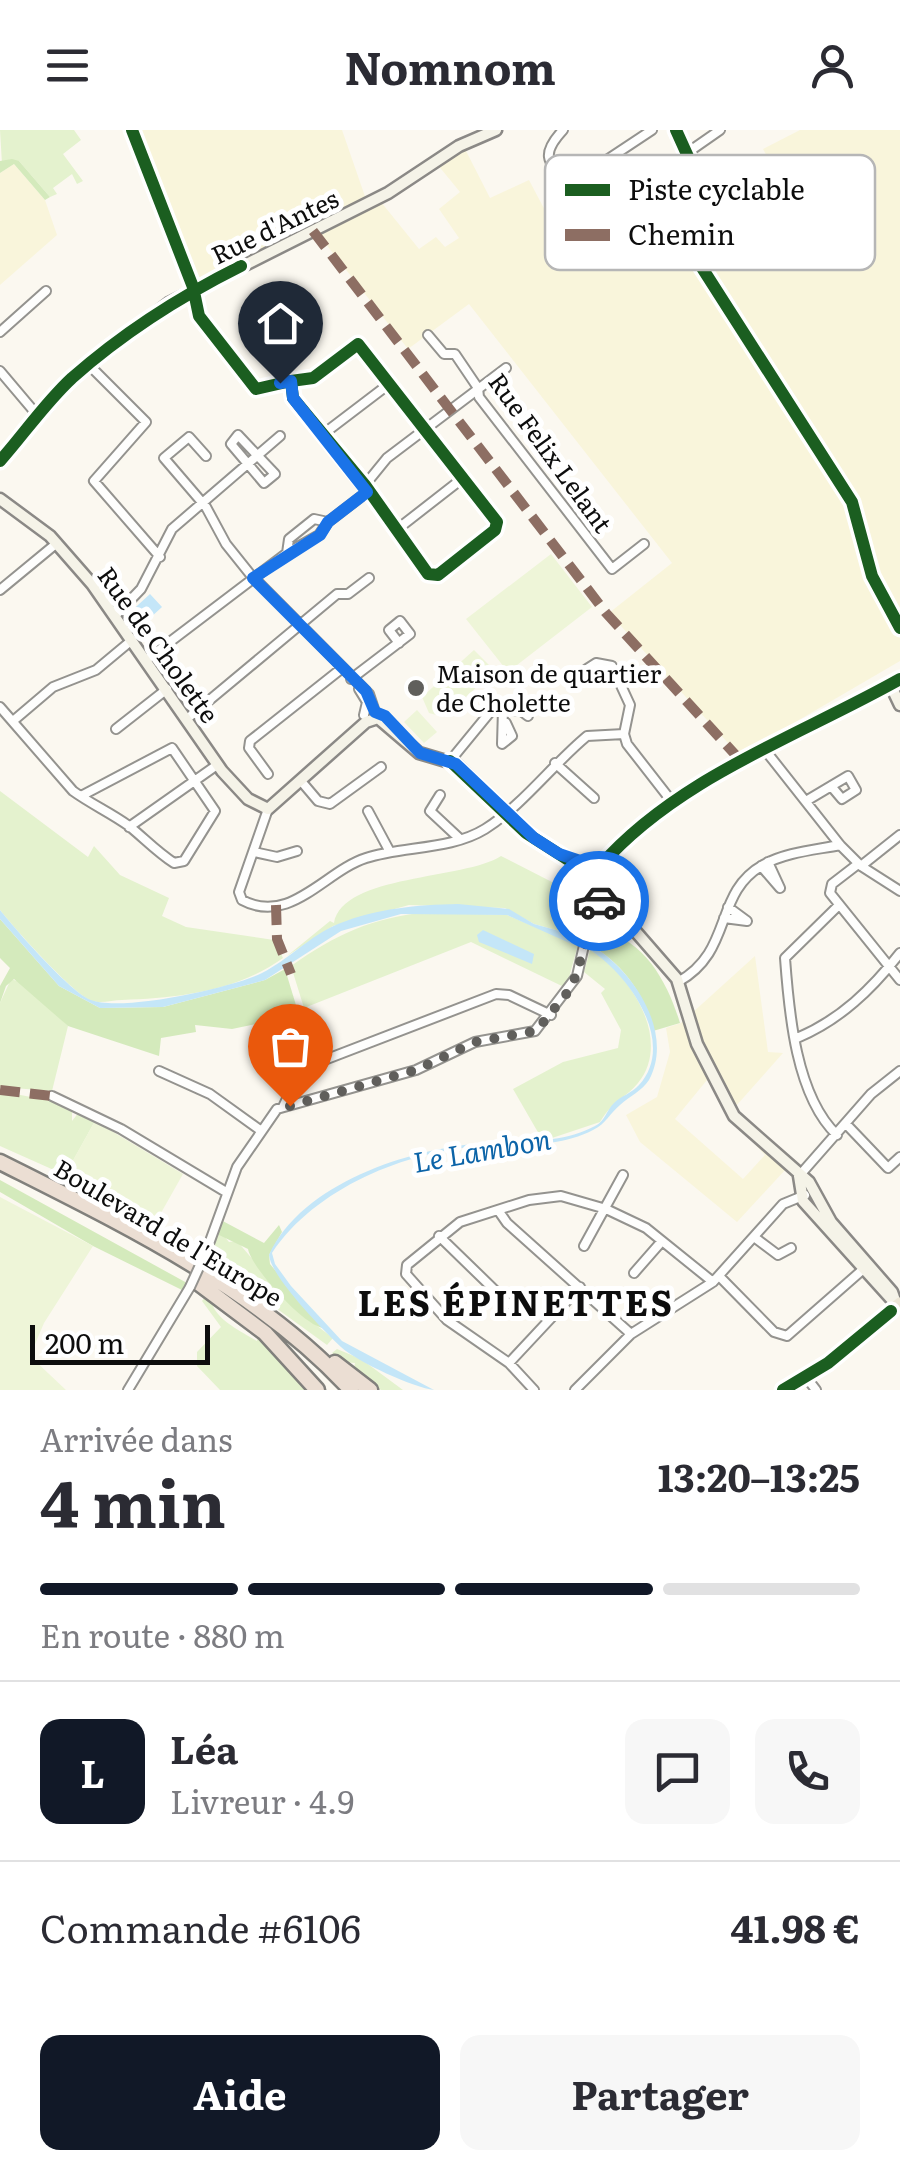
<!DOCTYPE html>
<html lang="fr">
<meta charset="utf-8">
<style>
:root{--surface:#fff;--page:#f7f7f7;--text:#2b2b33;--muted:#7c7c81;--line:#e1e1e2;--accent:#111827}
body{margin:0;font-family:Literata,serif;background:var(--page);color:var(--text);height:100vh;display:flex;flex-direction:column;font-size:38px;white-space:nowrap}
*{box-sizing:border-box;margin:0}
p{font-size:32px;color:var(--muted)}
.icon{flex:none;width:55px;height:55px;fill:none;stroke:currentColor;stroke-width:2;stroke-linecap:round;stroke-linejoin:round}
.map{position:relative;height:1260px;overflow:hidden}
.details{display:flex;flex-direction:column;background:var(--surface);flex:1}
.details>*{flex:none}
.scale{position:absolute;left:30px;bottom:25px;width:180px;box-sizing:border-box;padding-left:10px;border:5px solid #0d0d0d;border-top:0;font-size:28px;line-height:35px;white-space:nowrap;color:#0d0d0d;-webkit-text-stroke:8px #fff;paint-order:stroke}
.pin{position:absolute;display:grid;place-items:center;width:85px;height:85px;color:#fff;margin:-102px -42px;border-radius:50% 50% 50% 0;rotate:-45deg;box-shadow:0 0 10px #0007}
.pin .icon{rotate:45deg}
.courier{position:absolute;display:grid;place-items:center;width:100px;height:100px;margin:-50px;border:8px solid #1a73e8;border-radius:50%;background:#fff;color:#222;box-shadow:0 2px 12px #0007}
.overview em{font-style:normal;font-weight:700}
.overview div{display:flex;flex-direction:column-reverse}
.overview{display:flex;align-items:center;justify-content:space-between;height:170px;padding:0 40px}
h1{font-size:65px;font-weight:700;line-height:75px}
.bar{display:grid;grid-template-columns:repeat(4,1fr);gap:15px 10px;align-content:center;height:120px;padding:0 40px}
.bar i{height:12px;border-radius:8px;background:var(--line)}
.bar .on{background:var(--accent)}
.bar p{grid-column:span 4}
.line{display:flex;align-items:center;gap:25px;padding:0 40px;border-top:2px solid var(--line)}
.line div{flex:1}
.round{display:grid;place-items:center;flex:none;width:105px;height:105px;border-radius:20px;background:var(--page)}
.cta{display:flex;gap:20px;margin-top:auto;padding:20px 40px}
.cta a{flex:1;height:115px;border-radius:20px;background:var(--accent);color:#fff;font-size:40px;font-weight:700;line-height:115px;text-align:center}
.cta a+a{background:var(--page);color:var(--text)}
header{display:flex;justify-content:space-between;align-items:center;height:130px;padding:0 40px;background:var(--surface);font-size:45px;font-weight:700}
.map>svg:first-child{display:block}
</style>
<header><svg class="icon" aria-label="menu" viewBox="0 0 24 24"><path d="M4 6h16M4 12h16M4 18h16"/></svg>Nomnom<svg class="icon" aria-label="person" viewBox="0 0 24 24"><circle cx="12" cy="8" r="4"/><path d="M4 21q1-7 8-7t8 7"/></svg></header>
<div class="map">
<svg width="900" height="1260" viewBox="0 0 900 1260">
<rect width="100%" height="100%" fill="#fbf8f0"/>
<path fill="#f9f5db" d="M137 0H342L369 78 381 72 419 119 436 107 445 117 459 108 439 79 460 62 437 34 465 19 490 68 529 50 558 105 646 36 658 56 664 53 683 85 675 97 694 133 795 77 763 19 800 0H900V531L739 625 609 483 672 433 469 174 408 219 311 95 195 152Z
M14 34 45 70 57 105 0 155V43Z
M755 826 768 922 783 923 736 976 719 943 707 950 675 989 743 1049 765 1025 742 1000 786 1039 737 1092 640 1012 626 985 657 967 670 922 666 898 681 893Z"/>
<path fill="#e4f2ce" d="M0 0H74L81 10 63 24 83 51 77 54 72 44 53 58 57 64 50 67 19 31 2 34Z
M0 661 88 727 94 716 120 745 169 768 162 786 186 797 274 810 283 828C236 862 177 868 122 870 113 870 101 874 92 871 74 865 14 798 0 780Z
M501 726 589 771 581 807 534 794 505 778 409 775 333 796 287 826 330 791 334 793C343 744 464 750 501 726Z
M427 782 507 785 578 815 566 858 471 812 304 878 291 836C336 804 372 788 427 782Z
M590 820C630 843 673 910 638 953 625 969 615 968 600 992L543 1011 513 959 563 932 618 918 621 900 601 863 605 859 584 842Z
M11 849 25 854 68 896 52 961 0 957V873Z
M0 961 72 975V991L79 982 95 991 69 1038 65 1034 56 1041 0 1016Z
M220 1101 229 1112 237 1111 295 1179 333 1208 327 1215 258 1165 205 1139 215 1103Z
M207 1164 220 1178 213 1176C219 1191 242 1202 257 1211L258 1201 313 1260H220L197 1236V1222L221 1197 202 1171Z
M337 1219 361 1229 403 1260H381L354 1238 355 1233 344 1232 332 1223Z"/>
<path fill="#d4eabc" d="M12 29 19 31 50 67 45 70 14 34 0 43V31Z
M0 789 59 856 100 878 163 877 265 850 285 839 299 885 232 899 195 895 196 902 161 908 159 926 68 896 14 849 6 856 0 873V856L10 838 0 828Z
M602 802C645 808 669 856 680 893L653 901C646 866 623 834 592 816V810Z
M0 1050 187 1153 182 1160 93 1116 0 1062Z
M219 1089 264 1113 279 1095 282 1102 269 1125 270 1134 323 1198C303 1195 251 1137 248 1119L215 1103Z"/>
<path fill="#eef5d8" d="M551 424 592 477 508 542 466 489Z
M474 520 490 536 491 544 444 587 429 583 422 567Z
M417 580 437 602 424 613 404 592Z
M95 991 183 1044 157 1090 67 1041Z
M0 1067 93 1116 44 1193 30 1226 66 1260H0Z"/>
<path fill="#c4e6f8" d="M150 464 162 477 138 499 126 486Z
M458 774 509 779 534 794 581 807 574 815 507 785 401 784 341 801 265 850 163 877 100 878 59 856 0 789V780C15 799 71 863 91 870 121 882 231 858 262 843 288 830 311 805 338 794 378 778 416 775 458 774Z
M483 800 534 824 532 834 479 812 477 805Z
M592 816C632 839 675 902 649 950 642 961 630 966 620 975 610 983 606 994 593 1000 559 1018 518 1014 482 1016 406 1021 315 1058 272 1123L275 1134 291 1156 342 1211 434 1260C415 1258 357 1232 341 1217 324 1201 271 1147 269 1125 302 1053 409 1019 482 1013 519 1010 560 1015 595 996 605 991 606 981 614 973 621 966 632 963 639 955 678 912 627 843 590 820Z"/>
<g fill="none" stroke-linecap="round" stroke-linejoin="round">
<defs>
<path id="street" d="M132 0 193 157 199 186 256 259 291 251 293 268 365 355 428 444 438 445 495 400 497 392 358 214 313 248 291 251
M563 0C538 27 550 33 569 54 575 61 578 77 581 86
M676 0 704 62 684 87
M687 23 720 0
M569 55 652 0
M0 202 46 161
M428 205 444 224H455L478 258 479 267 612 439 644 414
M88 234 146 292 94 351 160 427
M0 241 38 286
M238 305 275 344 264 353 231 314Z
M322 305 389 254
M206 326 189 307 164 328 206 377 226 414 250 444 369 564 375 582
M365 355 387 328 506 238
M395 401 463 348
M287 423 289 409 314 389 328 392
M0 460 57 413
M115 486 141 459 172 399 280 306
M146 530 287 423 319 405 328 392 367 362
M351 549 410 504 400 491 389 500 399 513
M568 551 596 533 612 536 630 575 624 604 627 614 673 673
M890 554 900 549
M359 559 367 572 364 585
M0 577 73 661C91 674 111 683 129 696 145 709 157 722 174 733L184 731 215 681 172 618 81 666
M503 579 502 614 512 606 506 593
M188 588 337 464H348L369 448
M13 591 53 557 96 540 132 510
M116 599 167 559
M765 620 840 715 861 736 900 761
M450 631 491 581 520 580 528 586
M555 633 594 668
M268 644 249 618 250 611 341 539
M301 651 318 671 330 674 381 637
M440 665 430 681 460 709
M806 671 848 646 856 660 842 669 831 656
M268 679 239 762 242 770C290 796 325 741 366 728 403 716 451 720 485 699 523 675 552 635 587 606L624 604
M368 681 390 722
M129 697 217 635
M254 722 277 727 297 721
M858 734 832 754 830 763 900 850
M761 736 780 758 768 732
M861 736 900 705
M724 788 747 791 728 777
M678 852C734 821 713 763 763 735 786 722 815 720 840 715
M797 908C840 890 872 859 900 823
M159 941 210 964 260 1000
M52 966 121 999 226 1062
M283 977 300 941 314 934 496 864 509 865 551 885
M846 994 888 1038 900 1027
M837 1005C796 966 789 883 785 828L838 776
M799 1046 871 964 900 941
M498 1080 507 1093 631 1204
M439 1106 510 1175
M754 1107 778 1125 791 1118
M584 1116 623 1045
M206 1122 237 1037 277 979 416 940 475 912 535 901 577 846 598 754
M634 1143 662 1111
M719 1146 774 1202 787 1206 868 1135
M509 1233 580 1157
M806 1247 816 1260
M128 1260 190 1157
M534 1260 509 1233 447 1190 406 1144 407 1135 460 1092 529 1070 561 1066 606 1079 646 1098 713 1152
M575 1260 631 1204 713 1152 783 1074 805 1065"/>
<path id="secondary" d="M0 331 72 248 169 173 388 63 459 16 496 0
M0 369 50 406 92 454 222 641 248 669 268 679 366 592 378 588 419 623 456 634 526 703 595 747
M600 736C675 650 792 607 890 554L900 575
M612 750 607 758 600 756 596 739 610 740 620 770
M607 758 630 795 677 849 697 914 734 986 809 1052 831 1092 892 1162 897 1176
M799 1046 803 1071 894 1172"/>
<path id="primary" d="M783 1260 828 1233 900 1173"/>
<path id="highway" d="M0 1032C121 1093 259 1159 351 1260
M197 1152 265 1203 317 1260
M335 1233 370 1260"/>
</defs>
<use href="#street" stroke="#94938f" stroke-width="12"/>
<use href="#secondary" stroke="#8b8986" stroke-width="15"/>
<use href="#primary" stroke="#81807c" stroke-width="16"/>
<use href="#highway" stroke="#81807c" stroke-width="19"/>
<use href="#street" stroke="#fefefd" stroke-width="8"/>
<use href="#secondary" stroke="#f5f3e8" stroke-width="10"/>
<use href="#primary" stroke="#ede7d7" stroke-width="11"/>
<use href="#highway" stroke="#ebded3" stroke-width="14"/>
<defs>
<path id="street-bridge" d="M190 1157 206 1122"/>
</defs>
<use href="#street-bridge" stroke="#94938f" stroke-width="12" stroke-linecap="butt"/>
<use href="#street-bridge" stroke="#fefefd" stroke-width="8"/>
<path stroke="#8d6e63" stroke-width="10" stroke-dasharray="20 10" stroke-linecap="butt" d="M313 101 606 483 741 631
M276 775 277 809 291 844
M300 941 302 883
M0 960 52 966"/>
<defs>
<path id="cycleway" d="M132 0 193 157 199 186 256 259 291 251 293 268 365 355 428 444 438 445 495 400 497 392 358 214 313 248 291 251
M676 0 704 62 681 92 683 108 852 372 872 446 900 498
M0 331C24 304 45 273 72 248 124 202 179 167 241 136
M450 631 526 703 595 747
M600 736C678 647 799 606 900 549
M783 1260 828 1233 891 1181"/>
</defs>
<use href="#cycleway" stroke="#fff" stroke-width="19"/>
<use href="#cycleway" stroke="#1b5e20" stroke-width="12"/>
</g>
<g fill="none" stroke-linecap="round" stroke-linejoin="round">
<path stroke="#605f5c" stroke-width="10" stroke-dasharray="0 18" d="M290 976 416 940 475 912 536 901 572 857 599 771"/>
<path stroke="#1a73e8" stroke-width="12" d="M280 253 291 251 293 268 367 362 328 392 320 405 253 448 366 561 375 582 385 586 420 623 456 634 534 708 559 724 598 737 595 747 605 758 599 771"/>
</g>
<circle fill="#605f5c" stroke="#fff" stroke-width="4" cx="416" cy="558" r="10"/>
<g text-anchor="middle" stroke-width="10" stroke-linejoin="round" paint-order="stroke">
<g font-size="25" fill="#0d0d0d" stroke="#fff">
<text transform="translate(275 97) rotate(-26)" y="9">Rue d'Antes</text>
<text transform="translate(550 323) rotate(54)" y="9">Rue Felix Lelant</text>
<text transform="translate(158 515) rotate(54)" y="9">Rue de Cholette</text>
<text transform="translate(168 1103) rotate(31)" y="9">Boulevard de l'Europe</text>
</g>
<g font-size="25" fill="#0d0d0d" stroke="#fff" text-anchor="start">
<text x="436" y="553">Maison de quartier<tspan x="436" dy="29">de Cholette</tspan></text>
</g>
<g font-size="28" font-style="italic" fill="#0c64a8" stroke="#fff">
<text transform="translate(482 1021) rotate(-10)" y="10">Le Lambon</text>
</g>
<g font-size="35" font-weight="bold" letter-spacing="2.5" fill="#0d0d0d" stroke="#fff">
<text x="516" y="1186">LES ÉPINETTES</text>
</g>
</g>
<rect x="545" y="25" width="330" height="115" rx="15" fill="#fff" stroke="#b6b6b6" stroke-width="2.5"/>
<rect x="565" y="54" width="45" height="12" fill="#1b5e20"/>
<rect x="565" y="99" width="45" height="12" fill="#8d6e63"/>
<g font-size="28" fill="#0d0d0d">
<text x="628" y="70">Piste cyclable</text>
<text x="628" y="115">Chemin</text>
</g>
</svg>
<div class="scale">200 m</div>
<div class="pin" style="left:290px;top:976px;background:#ea580c"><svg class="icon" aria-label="bag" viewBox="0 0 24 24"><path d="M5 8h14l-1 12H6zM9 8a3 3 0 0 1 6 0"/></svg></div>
<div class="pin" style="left:280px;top:253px;background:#1f2937"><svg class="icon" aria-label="home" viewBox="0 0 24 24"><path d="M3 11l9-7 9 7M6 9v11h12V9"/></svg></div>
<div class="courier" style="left:599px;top:771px"><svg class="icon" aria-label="car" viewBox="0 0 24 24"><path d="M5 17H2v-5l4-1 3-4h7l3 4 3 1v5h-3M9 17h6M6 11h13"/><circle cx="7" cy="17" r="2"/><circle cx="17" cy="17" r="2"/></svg></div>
</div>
<section class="details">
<div class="overview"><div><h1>4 min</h1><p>Arrivée dans</p></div><em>13:20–13:25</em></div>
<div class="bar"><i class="on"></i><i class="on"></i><i class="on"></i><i></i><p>En route · 880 m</p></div>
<div class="line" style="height:180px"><b class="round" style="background:var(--accent);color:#fff">L</b><div><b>Léa</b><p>Livreur · 4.9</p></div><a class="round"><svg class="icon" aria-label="chat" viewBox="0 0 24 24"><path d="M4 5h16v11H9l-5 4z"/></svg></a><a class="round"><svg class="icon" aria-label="phone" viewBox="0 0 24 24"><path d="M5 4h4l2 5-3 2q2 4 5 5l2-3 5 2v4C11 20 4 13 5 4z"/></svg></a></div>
<div class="line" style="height:130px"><div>Commande #6106</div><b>41.98 €</b></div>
<div class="cta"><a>Aide</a><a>Partager</a></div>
</section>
